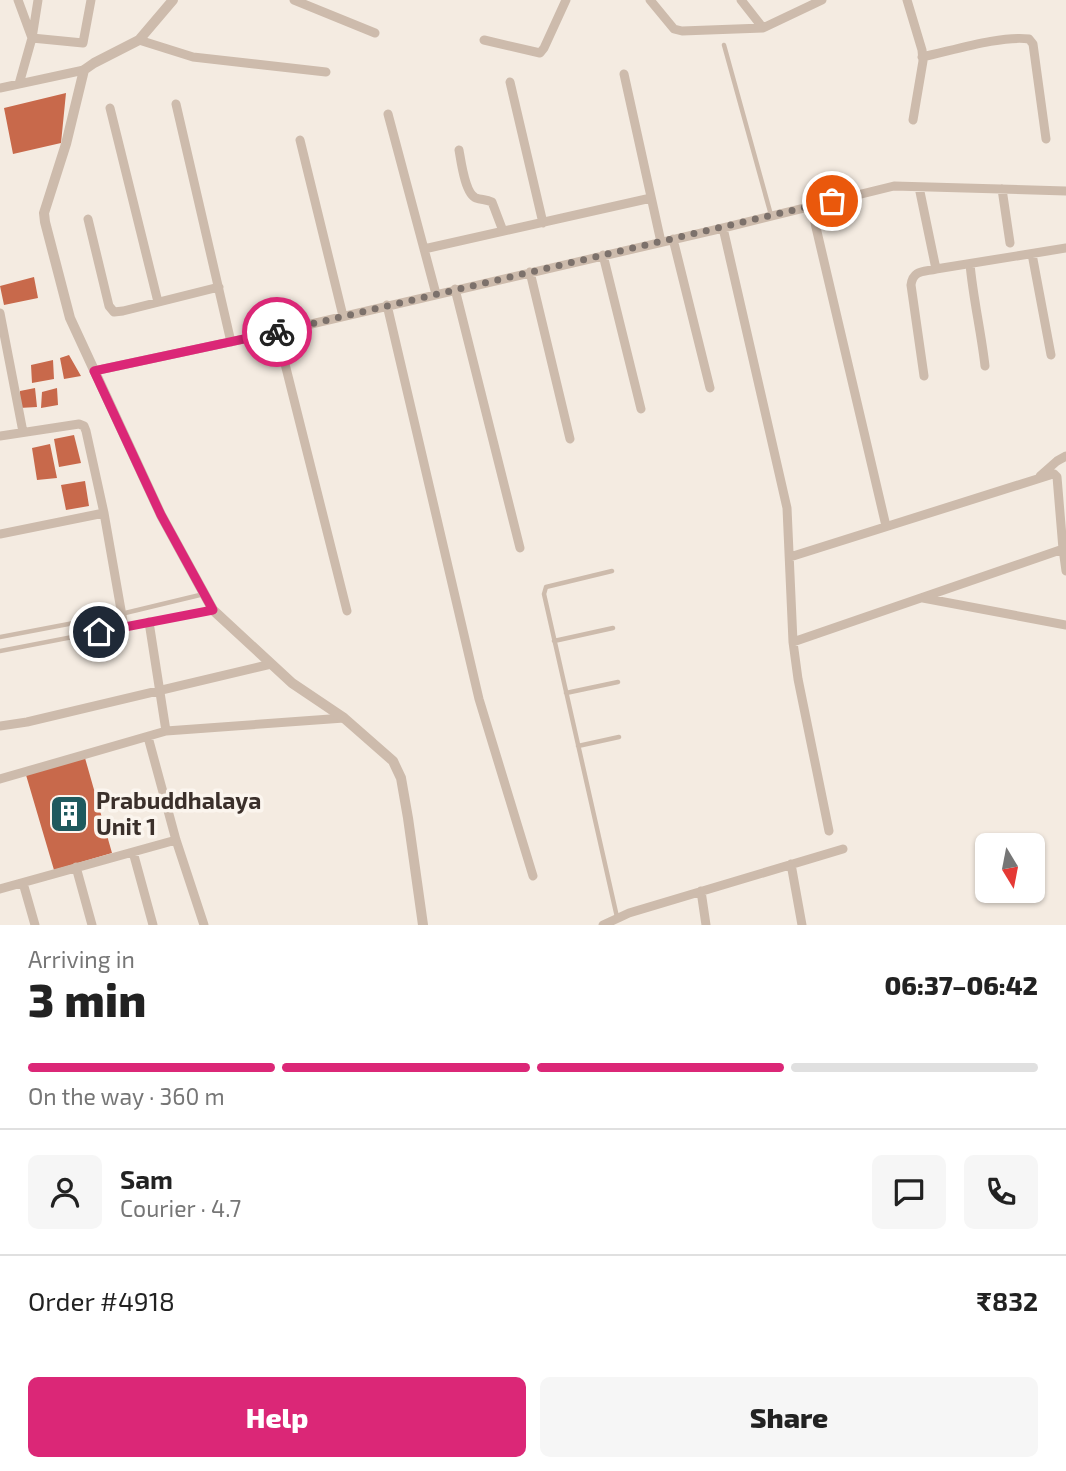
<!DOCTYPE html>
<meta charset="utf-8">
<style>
:root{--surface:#fff;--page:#f6f6f6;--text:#222;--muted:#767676;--line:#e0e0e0;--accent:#db2777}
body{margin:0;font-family:"Exo 2",sans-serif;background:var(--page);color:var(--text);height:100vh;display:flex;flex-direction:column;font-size:26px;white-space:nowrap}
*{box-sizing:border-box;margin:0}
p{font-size:23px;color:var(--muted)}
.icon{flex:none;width:38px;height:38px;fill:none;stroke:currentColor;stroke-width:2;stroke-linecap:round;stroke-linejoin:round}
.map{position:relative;height:925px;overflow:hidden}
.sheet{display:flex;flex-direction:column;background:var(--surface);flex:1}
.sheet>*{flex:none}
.needle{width:46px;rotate:170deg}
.controls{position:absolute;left:975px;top:833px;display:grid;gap:14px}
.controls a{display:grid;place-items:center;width:70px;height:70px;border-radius:10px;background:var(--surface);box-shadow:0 2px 5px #0004;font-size:35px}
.pin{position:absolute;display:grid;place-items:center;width:60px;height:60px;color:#fff;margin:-30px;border:4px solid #fff;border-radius:50%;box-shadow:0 2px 7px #0007}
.courier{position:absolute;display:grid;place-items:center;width:70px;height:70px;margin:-35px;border:5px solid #db2777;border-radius:50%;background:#fff;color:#222;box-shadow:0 2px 9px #0007}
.summary em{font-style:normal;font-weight:800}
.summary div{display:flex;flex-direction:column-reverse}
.summary{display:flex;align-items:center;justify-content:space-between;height:119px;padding:0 28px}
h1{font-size:46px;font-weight:800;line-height:52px}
.bar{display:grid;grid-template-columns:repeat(4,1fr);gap:10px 7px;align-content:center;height:84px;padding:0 28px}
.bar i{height:9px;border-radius:5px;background:var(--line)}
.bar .current{background:var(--accent)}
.bar p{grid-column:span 4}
.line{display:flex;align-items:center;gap:18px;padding:0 28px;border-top:2px solid var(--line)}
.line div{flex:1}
.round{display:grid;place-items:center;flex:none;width:74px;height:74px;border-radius:10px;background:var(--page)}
.primary-button{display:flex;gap:14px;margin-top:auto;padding:14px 28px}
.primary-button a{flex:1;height:80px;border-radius:10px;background:var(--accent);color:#fff;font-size:28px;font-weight:800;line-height:80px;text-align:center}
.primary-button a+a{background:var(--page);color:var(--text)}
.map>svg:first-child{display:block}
</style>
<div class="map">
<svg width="1066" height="925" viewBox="0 0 1066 925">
<rect width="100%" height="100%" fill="#f4ebe1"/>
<path fill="#c8694b" d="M66 93 61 143 13 154 4 108Z
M34 277 38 298 4 305 0 286Z
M69 355 81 376 64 379 60 358Z
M53 360 54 379 32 383 31 365Z
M35 388 37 407 19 408 20 391Z
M57 388 58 405 41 408 42 392Z
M74 435 81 463 59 467 54 439Z
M50 444 57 478 37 480 32 448Z
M85 481 89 506 66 510 61 485Z
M85 758 112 853 54 870 26 775Z"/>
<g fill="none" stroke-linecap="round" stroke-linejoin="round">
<path stroke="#cdbbac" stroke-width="4.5" d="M724 45 771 215
M612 571 546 587 544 594 617 917
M0 637 121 614 204 594
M554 641 613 628
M0 651 212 610
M566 693 618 682
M578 746 619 737"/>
<path stroke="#cdbbac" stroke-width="9" d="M18 0 32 38 83 43 91 0
M294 0 375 33
M650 0 674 29 682 31 763 28 822 0
M741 0 763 28
M907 0 922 50 923 61 913 120
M139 40 193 57 326 72
M484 40 540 53 544 48 566 0
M922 57C951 51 1002 35 1029 39L1033 44 1046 139
M624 74 661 242
M510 82 543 223
M19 84 32 38 38 0
M0 88 84 70
M176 104 231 342
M110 108 158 302
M388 114 436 294
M300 140 343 316
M459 150C461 161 465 194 476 198 482 200 486 199 492 202L503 231
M919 187 936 269
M1002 189 1010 243
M811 206 886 526
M88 219 109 306 114 312 123 311 219 287
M723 228 787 508 793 642 798 679 829 831
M673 239 710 388
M424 249 651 198
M1032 254 1051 355
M603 255 641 409
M970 264C973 298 981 331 985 366
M530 272 570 439
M455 289 520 548
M387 305 479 699 533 876
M0 313 23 432
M277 332 347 611
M94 371 277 332 723 228 894 186 1066 191
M924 376 911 285C913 270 923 272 936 269L1066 248
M0 436 79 424 84 426 86 431 104 513
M1040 476 1057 461 1066 456
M0 534 104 513 124 627
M1063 549 1066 571
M790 557 1050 475 1054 474 1057 477 1063 549 793 642
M923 598 1066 625
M149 622 166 731
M0 726 27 722 271 664
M148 737 176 840 204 925
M0 779 166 731 344 718
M133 852 153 925
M791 864 802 925
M76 867 92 925
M23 883 35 925
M0 889 176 840
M701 891 706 925
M603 925 629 913 843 849"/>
<path stroke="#cdbbac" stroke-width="10" d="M173 0 139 40 94 63 84 70 66 144 44 213 45 222 70 318 161 515 213 610 292 683 344 718 393 761 401 778 408 818 423 925"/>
</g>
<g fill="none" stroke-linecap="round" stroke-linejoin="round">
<path stroke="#7c716b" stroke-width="7" stroke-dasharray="0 12.6" d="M277 332 832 201"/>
<path stroke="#db2777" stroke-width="9" d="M99 632 213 610 161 515 94 371 277 332"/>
</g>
<defs>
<symbol id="building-square" viewBox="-11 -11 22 22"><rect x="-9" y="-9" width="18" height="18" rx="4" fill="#1f5a5e" stroke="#fbf5ee"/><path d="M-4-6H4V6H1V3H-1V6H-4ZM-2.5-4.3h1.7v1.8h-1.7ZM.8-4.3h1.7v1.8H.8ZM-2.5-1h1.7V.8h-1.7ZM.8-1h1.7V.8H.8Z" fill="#fff"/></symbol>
</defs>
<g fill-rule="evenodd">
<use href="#building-square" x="47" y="792" width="44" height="44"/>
</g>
<g text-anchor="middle" stroke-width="7" stroke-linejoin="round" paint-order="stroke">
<g font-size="23" font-weight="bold" fill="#3b302b" stroke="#fbf5ee" text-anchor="start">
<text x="96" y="809">Prabuddhalaya<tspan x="96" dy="26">Unit 1</tspan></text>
</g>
</g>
</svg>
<div class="controls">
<a><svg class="needle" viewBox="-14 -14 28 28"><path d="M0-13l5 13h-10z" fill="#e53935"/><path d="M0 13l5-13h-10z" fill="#767676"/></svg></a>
</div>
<div class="pin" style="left:832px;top:201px;background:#ea580c"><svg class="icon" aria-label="bag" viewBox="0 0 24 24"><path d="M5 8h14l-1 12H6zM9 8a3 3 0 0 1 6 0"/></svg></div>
<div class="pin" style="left:99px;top:632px;background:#1f2937"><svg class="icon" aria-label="home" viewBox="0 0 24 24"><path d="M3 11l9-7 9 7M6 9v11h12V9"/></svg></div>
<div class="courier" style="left:277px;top:332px"><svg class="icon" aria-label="bike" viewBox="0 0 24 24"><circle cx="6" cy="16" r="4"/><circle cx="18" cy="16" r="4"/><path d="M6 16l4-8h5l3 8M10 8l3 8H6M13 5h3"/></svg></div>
</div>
<section class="sheet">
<div class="summary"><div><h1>3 min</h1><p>Arriving in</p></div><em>06:37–06:42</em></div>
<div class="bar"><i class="current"></i><i class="current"></i><i class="current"></i><i></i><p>On the way · 360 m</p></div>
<div class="line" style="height:126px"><a class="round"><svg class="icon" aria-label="person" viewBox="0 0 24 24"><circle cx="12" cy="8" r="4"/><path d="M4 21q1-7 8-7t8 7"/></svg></a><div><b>Sam</b><p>Courier · 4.7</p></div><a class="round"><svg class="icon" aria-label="chat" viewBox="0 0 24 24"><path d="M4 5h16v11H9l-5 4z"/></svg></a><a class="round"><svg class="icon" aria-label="phone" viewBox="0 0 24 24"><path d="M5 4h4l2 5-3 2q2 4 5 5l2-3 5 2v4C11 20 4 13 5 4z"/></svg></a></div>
<div class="line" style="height:91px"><div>Order #4918</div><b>₹832</b></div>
<div class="primary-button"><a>Help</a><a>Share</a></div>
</section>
